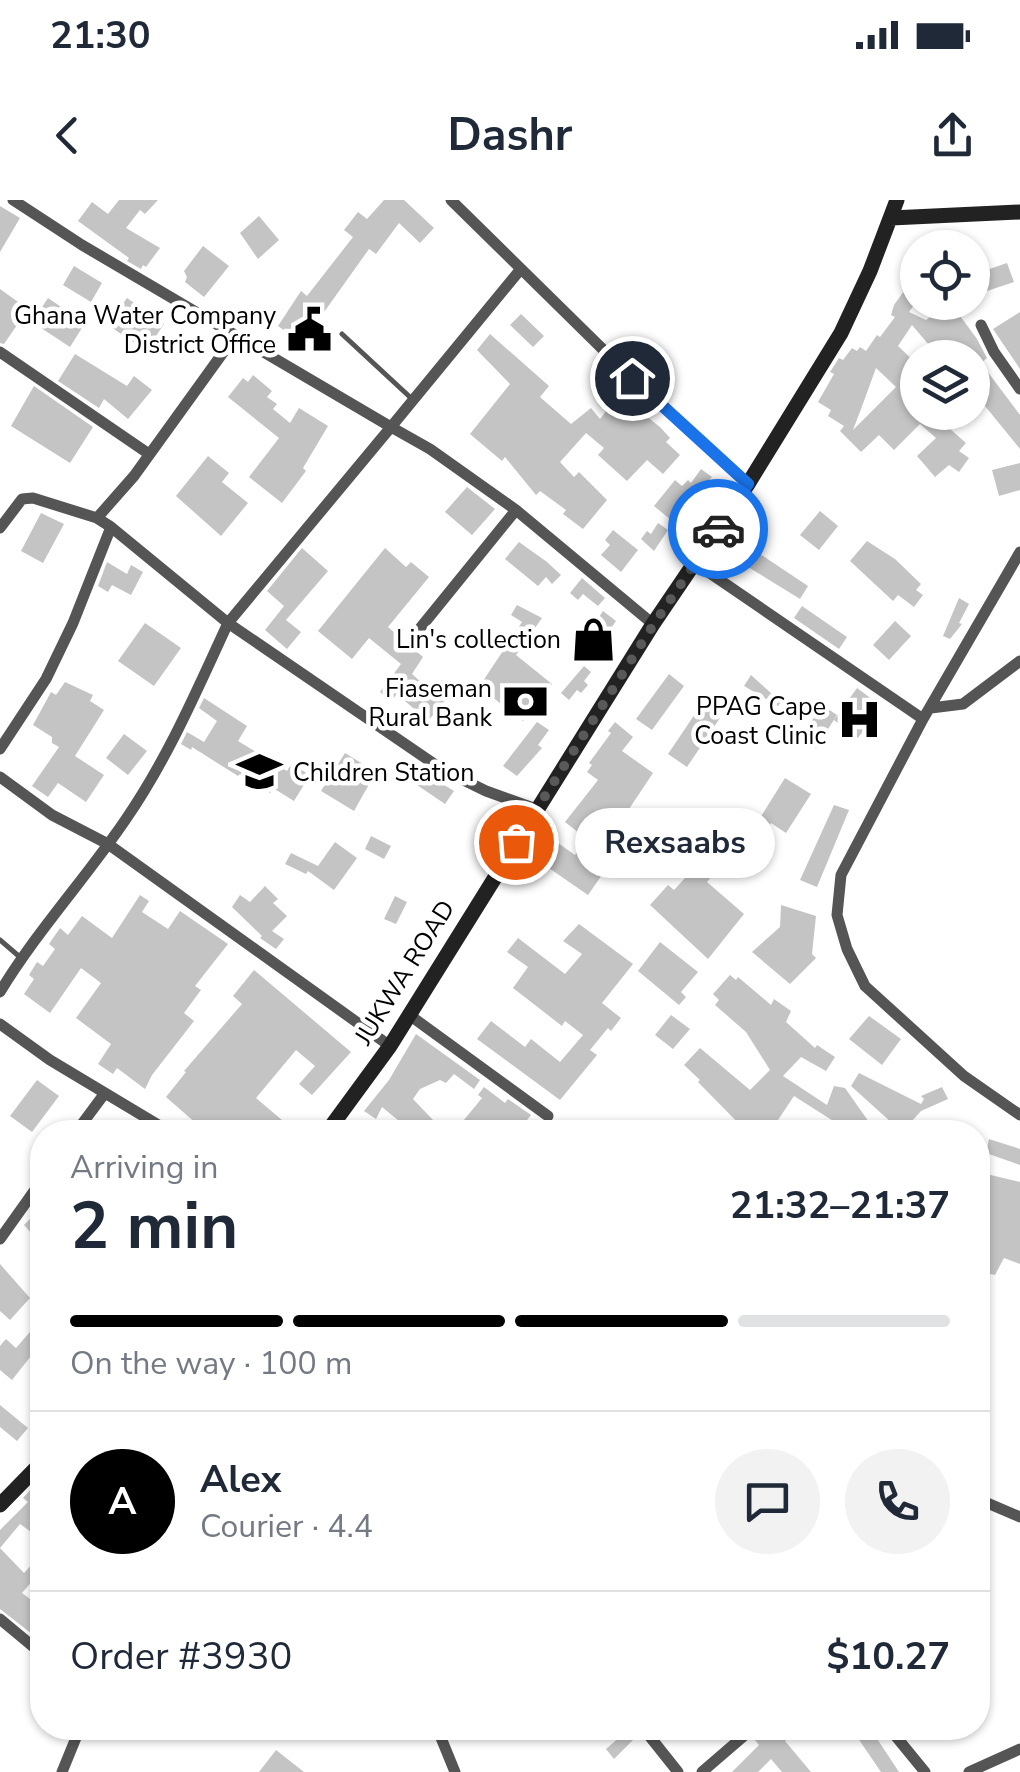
<!DOCTYPE html>
<meta charset="utf-8">
<style>
:root{--surface:#fff;--page:#f2f2f3;--text:#1f2937;--muted:#747a83;--line:#e0e1e3;--accent:#000}
body{margin:0;font-family:"Nunito Sans",sans-serif;background:var(--page);color:var(--text);height:100vh;display:flex;flex-direction:column;font-size:38px;white-space:nowrap}
*{box-sizing:border-box;margin:0}
p{font-size:32px;color:var(--muted)}
.icon{flex:none;width:55px;height:55px;fill:none;stroke:currentColor;stroke-width:2;stroke-linecap:round;stroke-linejoin:round}
.map{position:relative;flex:1;overflow:hidden}
.side{position:absolute;left:30px;top:920px;width:960px;height:620px;display:flex;flex-direction:column;background:var(--surface);border-radius:40px;box-shadow:0 2px 8px #0004}
.side>*{flex:none}
.controls{position:absolute;left:900px;top:30px;display:grid;gap:20px}
.controls a{display:grid;place-items:center;width:90px;height:90px;border-radius:50%;background:var(--surface);box-shadow:0 2px 8px #0004;font-size:50px}
.pin{position:absolute;display:grid;place-items:center;width:85px;height:85px;color:#fff;margin:-42px;border:5px solid #fff;border-radius:50%;box-shadow:0 2px 10px #0007}
.courier{position:absolute;display:grid;place-items:center;width:100px;height:100px;margin:-50px;border:8px solid #1a73e8;border-radius:50%;background:#fff;color:#222;box-shadow:0 2px 12px #0007}
.bubble{position:absolute;height:70px;border-radius:35px;background:var(--surface);box-shadow:0 2px 8px #0004;font-size:32px;font-weight:700;line-height:70px;text-align:center}
.overview em{font-style:normal;font-weight:700}
.overview div{display:flex;flex-direction:column-reverse}
.overview{display:flex;align-items:center;justify-content:space-between;height:170px;padding:0 40px}
h1{font-size:65px;font-weight:700;line-height:75px}
.bar{display:grid;grid-template-columns:repeat(4,1fr);gap:15px 10px;align-content:center;height:120px;padding:0 40px}
.bar i{height:12px;border-radius:8px;background:var(--line)}
.bar .active{background:var(--accent)}
.bar p{grid-column:span 4}
.line{display:flex;align-items:center;gap:25px;padding:0 40px;border-top:2px solid var(--line)}
.line div{flex:1}
.round{display:grid;place-items:center;flex:none;width:105px;height:105px;border-radius:52px;background:var(--page)}
.status{display:flex;justify-content:space-between;align-items:center;height:70px;padding:0 50px;background:var(--surface);direction:ltr}
.status svg{height:28px;fill:currentColor}
header{display:flex;justify-content:space-between;align-items:center;height:130px;padding:0 40px;background:var(--surface);font-size:45px;font-weight:700}
.map>svg:first-child{display:block}
</style>
<div class="status"><b>21:30</b><svg viewBox="0 0 49 12"><path d="M0 12V9h3v3zM5 12V6h3v6zM10 12V3h3v9zM15 12V0h3v12zM26 1h20v11H26zM47 4h2v5h-2z"/></svg></div>
<header><svg class="icon" aria-label="back" viewBox="0 0 24 24"><path d="M15 5l-7 7 7 7"/></svg>Dashr<svg class="icon" aria-label="share" viewBox="0 0 24 24"><path d="M12 15V3M7 8l5-5 5 5M5 13v7h14v-7"/></svg></header>
<div class="map">
<svg width="1020" height="1572" viewBox="0 0 1020 1572">
<rect width="100%" height="100%" fill="#fff"/>
<path fill="#c4c4c4" fill-rule="evenodd" d="M119 0H158L145 14 140 10 126 28 160 48 146 67 143 65 141 69 127 61 129 58 78 21 92 2 108 14Z
M384 0H404L434 28 420 43 399 23 376 54 369 49 302 143 278 126 301 91 307 96 353 37 344 30 358 12 367 19Z
M0 6 20 18 0 52Z
M259 16 279 40 258 59 240 33Z
M203 46 229 66 204 97 185 82 187 77 184 71Z
M1007 63 1014 82 972 96V75Z
M74 66 102 83 91 102 63 85Z
M0 89 28 109 4 144 0 143Z
M904 91 917 101 909 112 926 120 950 102 977 139 987 158 981 163 1020 215V249L972 190V158H940L912 125 898 146 918 165V212H931L966 243 959 251 969 258 959 272 949 265 935 277 917 256 936 238 920 224 894 250 879 235 861 252 840 231 844 226 828 216 831 210 818 202 834 174 830 172 839 158 843 160 852 148 857 151 860 147 866 151 877 135 880 137 895 117 891 115 894 105ZM876 168 896 187 853 230 861 209Z
M48 98 85 123 70 147 32 122Z
M127 98 164 124 146 151 108 125Z
M1020 112V169L993 129Z
M521 114 544 136 533 147 510 125Z
M490 134 549 186 540 197 571 224 591 208 600 219 610 206 620 215 629 207 637 216 641 212 660 227 670 238 666 242 680 255 663 274 647 260 627 281 598 255 604 248 586 233 560 262 574 277 579 272 607 300 583 329 563 314 566 310 540 291 536 295 505 257 502 261 470 234 510 184 477 150Z
M75 154 127 186 134 176 152 190 128 219 104 199 99 208 58 181Z
M253 175 272 191 267 197 277 204 273 209 290 223 299 208 328 226 303 268 306 271 282 303 249 277 279 238 228 197 243 178 248 182Z
M34 186 93 227 70 263 11 226Z
M208 256 229 273 222 282 248 303 221 336 176 296Z
M1020 263V290L999 296 992 270Z
M701 269 712 277 671 320 654 306 675 280 682 286 688 280 691 283Z
M467 287 495 309 472 335 445 312Z
M820 311 838 326 819 350 800 335Z
M41 313 64 324 43 363 21 351Z
M658 323 668 330 654 351 641 339 647 331 651 334Z
M613 330 638 350 621 372 601 355 610 345 605 340Z
M867 341 895 359 921 384 916 390 923 395 914 407 898 395 893 401 850 361Z
M519 342 547 362 561 375 552 384 546 377 538 386 505 359Z
M302 348 328 371 286 420 301 432 287 449 265 430 284 406 267 391Z
M385 348 406 367 411 362 429 377 388 427 423 457 412 474 431 491 442 480 453 491 428 521 397 494 391 501 380 492 401 464 369 438 352 459 318 431Z
M743 349 754 357 757 352 808 386 800 399 735 359Z
M107 362 127 374 131 365 143 372 131 395 112 385 108 392 98 386Z
M582 378 605 398 598 406 583 394 578 400 570 393Z
M959 398 969 404 959 423 962 424 950 439 943 436Z
M517 405 542 418 516 455 552 484 523 521 491 496 490 499 477 490 522 422 511 415Z
M802 406 847 437 839 449 794 418Z
M603 411 616 421 596 450 583 441Z
M895 421 911 436 889 460 873 445Z
M145 423 181 448 154 486 118 461Z
M584 466 591 472 584 481 588 485 581 493 577 490 569 500 561 493Z
M669 474 684 486 652 530 636 519Z
M751 475 781 502 778 506 744 486Z
M65 482 93 495 90 501 104 510 75 556 104 575 86 602 58 583 48 597 32 586 59 547 52 543V537L33 525 51 492 56 495Z
M857 488 881 506 858 538 834 520Z
M204 498 247 526 238 541 287 571 291 564 310 575 294 601 273 588 270 593 240 574 238 576 192 547 191 550 181 544 187 532 204 542 217 521 199 508Z
M701 505 720 518 687 567 668 554Z
M822 505 837 515 816 548 801 538Z
M537 522 549 530 538 545 542 548 517 576 503 566Z
M615 522 633 537 622 551 653 573 611 636 600 627 595 633 585 626 579 633 565 622 598 580 587 572 592 565 589 563 611 533 608 531Z
M124 534 147 551 128 575 106 558Z
M345 553 376 572 354 611 321 591Z
M425 573 454 591 445 604 417 585Z
M785 578 811 594 786 633 771 623 761 641 732 624 737 615 755 626Z
M834 605 849 610 817 687 800 680Z
M371 636 391 646 384 659 365 649Z
M335 642 357 658 334 690 308 671 306 674 285 664 291 653 318 666Z
M558 643 575 655 580 649 591 656 594 651 611 662 588 695 543 664Z
M698 664 712 676 707 682 744 714 708 759 650 705 668 685 674 690Z
M265 686 278 699 273 703 287 716 272 731 284 739 276 749 260 738 262 736 232 707 240 695 250 702Z
M140 695 149 701 142 712 168 729 180 711 228 744 195 786 201 790 184 813 194 821 152 875 145 889 117 868 113 874 98 864 111 844 76 818 101 783 81 768 50 813 24 794 34 779 29 775 37 762 43 766 55 749 49 744 60 728 68 735 82 716 112 738Z
M395 696 407 702 396 724 384 719Z
M781 705 816 716 812 754 816 758 790 784 752 752 780 727Z
M579 724 633 764 602 803 621 818 611 831 608 828 590 850 597 855 560 900 477 839 491 821 525 847 531 839 560 862 583 835 565 821 562 826 513 788 528 767 507 752 518 738 565 774 582 754 563 741Z
M660 742 698 772 681 792 686 797 679 805 638 771Z
M254 770 351 852 312 895 299 884 315 866 296 850 256 898 282 920 272 932H206L166 897 186 872 184 871 242 804 233 796Z
M730 775 736 780 738 777 771 805 774 799 791 811 786 822 815 848 817 845 835 857 826 871 801 857 783 876 827 905 834 886 845 888 876 932H828L838 924 794 896 778 920 782 924 775 932H747L698 882 700 880 684 865 700 848 750 890 770 870 746 832 715 805 719 800 713 794Z
M671 815 690 829 673 849 655 835Z
M869 816 901 839 882 865 849 839Z
M416 834 480 880 474 889 454 874 446 883 440 880 420 889 413 899 433 920 423 928 417 921 410 930 382 907 376 919 364 911 389 880Z
M859 873 921 904 924 899 921 896 942 887 948 899 921 911 902 932 851 886Z
M37 880 59 896 32 932 10 916Z
M484 887 505 903 508 899 531 915 518 932H454L482 898 478 895Z
M989 939 1020 949V965L986 953Z
M978 972 1020 982V1064L1004 1058 995 1075 991 1074 978 1082Z
M42 1007V1045L24 1025Z
M0 1064 30 1098 10 1120 0 1111Z
M42 1118V1166L31 1156 12 1180 0 1170V1146L6 1139 16 1148Z
M0 1205 28 1228 17 1241 0 1227Z
M34 1286 42 1294V1340L20 1324 0 1348 24 1373 34 1362 42 1370 22 1393 42 1408V1420L32 1434 0 1409V1330L28 1302 23 1298Z
M630 1528 637 1536 614 1559 606 1549Z
M769 1528H800L785 1541 811 1572H782L771 1559 758 1572H732L759 1545 754 1539Z
M851 1528H870L899 1572H881Z
M276 1550 304 1572H259Z"/>
<g fill="none" stroke-linecap="round" stroke-linejoin="round">
<path stroke="#555" stroke-width="5" d="M342 134 411 198
M0 740 21 758"/>
<path stroke="#555" stroke-width="11" d="M13 0 82 45 391 227 520 70
M451 0 632 178 748 284
M981 125 994 152 1020 189
M0 152 149 254
M97 318 134 276 235 136
M0 328 22 299 33 298 97 318 111 327 228 423C197 490 168 558 126 619 86 678 37 731 0 792
M1020 352 923 519 841 675 837 715 847 749 865 786 964 876 1020 915
M695 363 923 519
M417 432 516 310
M931 508 963 504 1020 461
M0 549 46 479 73 423 111 327
M0 577 52 615 108 644 390 846
M536 609 486 591 443 570 228 423 391 227 430 249 516 310 653 424
M408 814 548 916
M0 824 50 860 170 932
M76 932 105 893
M0 1039 42 980
M978 1299 1020 1317
M0 1419 42 1454
M437 1528 455 1572
M643 1528 678 1572
M889 1528 925 1572
M62 1572 80 1528
M702 1572 753 1528
M969 1572 1020 1549"/>
<path stroke="#222" stroke-width="15" d="M891 18 1020 12
M327 932 390 846 653 424 748 284 841 133 870 71 897 0
M0 1305 42 1262"/>
</g>
<g fill="none" stroke-linecap="round" stroke-linejoin="round">
<path stroke="#595959" stroke-width="10" stroke-dasharray="0 18" d="M516 642 654 424 718 329"/>
<path stroke="#1a73e8" stroke-width="12" d="M632 178 748 284 718 329"/>
</g>
<defs>
<symbol id="civic-bare" viewBox="-9 -9 18 18"><path d="M-.6-6.5H3V-4.5H.6V-3L4-1V1h2V6H-6V1h2V-1L-.6-3ZM-1.2 2.5V6h2.4V2.5Z" fill="#000" stroke="#fff" stroke-width="2.5" paint-order="stroke"/></symbol>
<symbol id="shop-bare" viewBox="-9 -9 18 18"><path d="M-5-2.5h2.3a2.7 3.5 0 0 1 5.4 0H5L5.5 6h-11ZM-1.5-2.5h3a1.5 2.3 0 0 0-3 0Z" fill="#000" stroke="#fff" stroke-width="2.5" paint-order="stroke"/></symbol>
<symbol id="bank-bare" viewBox="-9 -9 18 18"><path d="M-6-4H6V4H-6ZM0-2.3a2.3 2.3 0 1 0 0 4.6a2.3 2.3 0 1 0 0-4.6Z" fill="#000" stroke="#fff" stroke-width="2.5" paint-order="stroke"/></symbol>
<symbol id="hospital-bare" viewBox="-9 -9 18 18"><path d="M-5-5h3v3.5h4V-5h3V5h-3V1.5h-4V5h-3Z" fill="#000" stroke="#fff" stroke-width="2.5" paint-order="stroke"/></symbol>
<symbol id="school-bare" viewBox="-9 -9 18 18"><path d="M0-5L7-2L0 1L-7-2ZM-4 1L0 2.5L4 1V4Q0 6-4 4Z" fill="#000" stroke="#fff" stroke-width="2.5" paint-order="stroke"/></symbol>
</defs>
<g fill-rule="evenodd">
<use href="#civic-bare" x="278" y="98" width="63" height="63"/>
<use href="#shop-bare" x="562" y="408" width="63" height="63"/>
<use href="#bank-bare" x="494" y="470" width="63" height="63"/>
<use href="#hospital-bare" x="828" y="488" width="63" height="63"/>
<use href="#school-bare" x="228" y="540" width="63" height="63"/>
</g>
<g text-anchor="middle" stroke-width="9" stroke-linejoin="round" paint-order="stroke">
<g font-size="25" fill="#000" stroke="#fff" text-anchor="end">
<text x="276" y="124">Ghana Water Company<tspan x="276" dy="29">District Office</tspan></text>
<text x="561" y="448">Lin's collection</text>
<text x="492" y="497">Fiaseman<tspan x="492" dy="29">Rural Bank</tspan></text>
<text x="826" y="515">PPAG Cape<tspan x="826" dy="29">Coast Clinic</tspan></text>
<text x="293" y="581" text-anchor="start">Children Station</text>
</g>
<g font-size="25" fill="#000" stroke="#fff">
<text transform="translate(404 772) rotate(-58)" y="9">JUKWA ROAD</text>
</g>
</g>
</svg>
<div class="controls">
<a><svg class="icon" aria-label="locate" viewBox="0 0 24 24"><circle cx="12" cy="12" r="6"/><path d="M12 2v4M12 18v4M2 12h4M18 12h4"/></svg></a>
<a><svg class="icon" aria-label="layers" viewBox="0 0 24 24"><path d="M12 4l9 5-9 5-9-5zM3 14l9 5 9-5"/></svg></a>
</div>
<div class="pin" style="left:516px;top:642px;background:#ea580c"><svg class="icon" aria-label="bag" viewBox="0 0 24 24"><path d="M5 8h14l-1 12H6zM9 8a3 3 0 0 1 6 0"/></svg></div>
<div class="pin" style="left:632px;top:178px;background:#1f2937"><svg class="icon" aria-label="home" viewBox="0 0 24 24"><path d="M3 11l9-7 9 7M6 9v11h12V9"/></svg></div>
<div class="courier" style="left:718px;top:329px"><svg class="icon" aria-label="car" viewBox="0 0 24 24"><path d="M5 17H2v-5l4-1 3-4h7l3 4 3 1v5h-3M9 17h6M6 11h13"/><circle cx="7" cy="17" r="2"/><circle cx="17" cy="17" r="2"/></svg></div>
<div class="bubble" style="left:575px;top:608px;width:200px">Rexsaabs</div>
<section class="side">
<div class="overview"><div><h1>2 min</h1><p>Arriving in</p></div><em>21:32–21:37</em></div>
<div class="bar"><i class="active"></i><i class="active"></i><i class="active"></i><i></i><p>On the way · 100 m</p></div>
<div class="line" style="height:180px"><b class="round" style="background:var(--accent);color:#fff">A</b><div><b>Alex</b><p>Courier · 4.4</p></div><a class="round"><svg class="icon" aria-label="chat" viewBox="0 0 24 24"><path d="M4 5h16v11H9l-5 4z"/></svg></a><a class="round"><svg class="icon" aria-label="phone" viewBox="0 0 24 24"><path d="M5 4h4l2 5-3 2q2 4 5 5l2-3 5 2v4C11 20 4 13 5 4z"/></svg></a></div>
<div class="line" style="height:130px"><div>Order #3930</div><b>$10.27</b></div>
</section>
</div>
